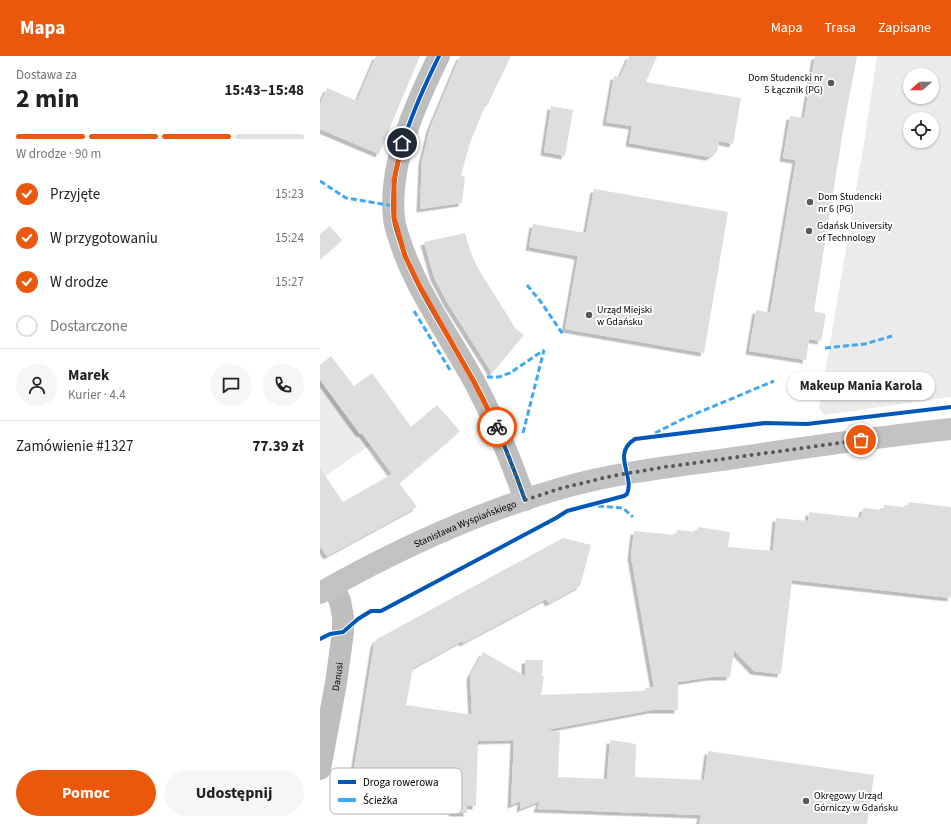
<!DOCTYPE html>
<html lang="pl">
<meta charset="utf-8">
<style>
:root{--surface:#fff;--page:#f6f6f6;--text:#222;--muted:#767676;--line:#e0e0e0;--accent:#ea580c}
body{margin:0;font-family:"Source Sans 3",sans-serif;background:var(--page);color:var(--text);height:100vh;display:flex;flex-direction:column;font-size:15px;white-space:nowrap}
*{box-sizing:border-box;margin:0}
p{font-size:13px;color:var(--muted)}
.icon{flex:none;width:22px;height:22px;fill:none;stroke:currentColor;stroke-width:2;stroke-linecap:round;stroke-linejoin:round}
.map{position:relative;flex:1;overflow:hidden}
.side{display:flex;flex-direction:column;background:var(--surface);width:320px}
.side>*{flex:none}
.needle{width:26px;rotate:249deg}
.tools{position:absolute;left:583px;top:12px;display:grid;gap:8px}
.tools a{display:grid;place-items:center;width:36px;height:36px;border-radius:50%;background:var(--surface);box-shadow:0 1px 3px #0004;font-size:20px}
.pin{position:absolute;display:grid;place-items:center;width:34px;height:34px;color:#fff;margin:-17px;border:2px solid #fff;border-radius:50%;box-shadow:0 1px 4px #0007}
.courier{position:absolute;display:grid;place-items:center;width:40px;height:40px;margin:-20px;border:3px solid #ea580c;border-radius:50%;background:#fff;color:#222;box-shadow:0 1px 5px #0007}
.bubble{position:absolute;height:28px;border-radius:14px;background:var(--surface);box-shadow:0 1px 3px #0004;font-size:13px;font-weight:700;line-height:28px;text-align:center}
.summary em{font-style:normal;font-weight:700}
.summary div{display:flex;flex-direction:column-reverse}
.summary{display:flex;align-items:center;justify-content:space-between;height:68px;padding:0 16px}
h1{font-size:26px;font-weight:700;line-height:30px}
.bar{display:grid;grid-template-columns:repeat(4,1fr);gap:6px 4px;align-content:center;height:48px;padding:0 16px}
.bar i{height:5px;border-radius:3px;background:var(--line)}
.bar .on{background:var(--accent)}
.bar p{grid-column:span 4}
.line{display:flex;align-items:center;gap:10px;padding:0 16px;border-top:1px solid var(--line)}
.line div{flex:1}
.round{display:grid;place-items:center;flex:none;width:42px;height:42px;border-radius:21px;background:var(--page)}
ol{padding:0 16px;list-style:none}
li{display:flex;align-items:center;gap:12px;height:44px}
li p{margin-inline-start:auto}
li .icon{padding:4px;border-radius:50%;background:var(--accent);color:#fff;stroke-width:4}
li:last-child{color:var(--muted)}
li i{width:22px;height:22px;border:2px solid var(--line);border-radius:50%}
.primary-button{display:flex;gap:8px;margin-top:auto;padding:8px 16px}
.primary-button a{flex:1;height:46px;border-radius:24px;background:var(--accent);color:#fff;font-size:16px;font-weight:700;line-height:46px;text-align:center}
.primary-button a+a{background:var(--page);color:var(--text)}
header{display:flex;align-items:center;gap:24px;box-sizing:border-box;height:56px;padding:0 20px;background:var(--accent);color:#fff}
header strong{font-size:19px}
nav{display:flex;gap:22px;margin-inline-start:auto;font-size:14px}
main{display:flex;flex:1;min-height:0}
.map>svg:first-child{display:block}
</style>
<header>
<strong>Mapa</strong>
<nav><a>Mapa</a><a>Trasa</a><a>Zapisane</a></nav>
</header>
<main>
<section class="side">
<div class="summary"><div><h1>2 min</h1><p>Dostawa za</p></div><em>15:43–15:48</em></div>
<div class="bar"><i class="on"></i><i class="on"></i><i class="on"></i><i></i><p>W drodze · 90 m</p></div>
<ol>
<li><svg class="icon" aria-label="check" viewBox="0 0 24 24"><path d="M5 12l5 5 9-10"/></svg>Przyjęte<p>15:23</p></li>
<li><svg class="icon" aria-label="check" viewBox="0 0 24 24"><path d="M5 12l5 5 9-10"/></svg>W przygotowaniu<p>15:24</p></li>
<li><svg class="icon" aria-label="check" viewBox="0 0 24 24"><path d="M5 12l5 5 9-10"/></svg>W drodze<p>15:27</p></li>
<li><i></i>Dostarczone</li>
</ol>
<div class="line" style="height:72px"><a class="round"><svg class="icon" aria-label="person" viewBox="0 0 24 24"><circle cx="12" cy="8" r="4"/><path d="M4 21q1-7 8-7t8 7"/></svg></a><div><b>Marek</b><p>Kurier · 4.4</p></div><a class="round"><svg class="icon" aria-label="chat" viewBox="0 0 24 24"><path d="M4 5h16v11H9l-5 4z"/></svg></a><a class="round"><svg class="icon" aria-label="phone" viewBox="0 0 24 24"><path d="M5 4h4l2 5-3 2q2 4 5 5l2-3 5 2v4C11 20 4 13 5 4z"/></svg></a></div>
<div class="line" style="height:52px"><div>Zamówienie #1327</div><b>77.39 zł</b></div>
<div class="primary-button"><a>Pomoc</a><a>Udostępnij</a></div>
</section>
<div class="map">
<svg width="631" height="768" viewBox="0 0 631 768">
<defs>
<filter id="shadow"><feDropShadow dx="-3.5" dy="3.5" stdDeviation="0" flood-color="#0004"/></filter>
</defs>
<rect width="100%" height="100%" fill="#fff"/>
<path fill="#ebebeb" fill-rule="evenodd" d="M557 0H631V341L504 359 499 352 545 81ZM590 19H612V41H590ZM590 63H612V85H590Z
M0 325 50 389 0 424Z"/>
<path fill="#dedede" filter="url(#shadow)" d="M56 0H100L59 98 0 73V49L7 32 37 45Z
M140 0H191L167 50H165L150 87 141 119 145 121 142 147 100 153 102 105 110 72Z
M309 0H337L326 26 421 42 413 88 399 85 397 96 389 101 309 87 312 70 286 66 294 20 300 21Z
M495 0H537L524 69 494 255 506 258 501 285 489 283 486 304 429 295 436 254 450 257 476 104 463 102 470 60 484 62Z
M231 50 253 54 245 100 224 96Z
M274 133 408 156 384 297 245 273 258 200 209 191 213 168 266 177Z
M10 170 22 184 0 203V178Z
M145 177 152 200 159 214 196 273 204 279 172 317 127 246 114 221 104 186Z
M11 300 34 330 52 317 91 371 117 349 140 375 79 427 97 451 7 500 0 490V412L23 446 72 418 42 377 40 378 23 355 0 323V309Z
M589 446 631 451V542L472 524 461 618 434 615 414 594 410 621H391L358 626V654H332L226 674 240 676 238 721 287 723 290 684 316 688 315 721 384 724 388 695 554 719 547 768H379L381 759 217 753 220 745 200 753 201 745 191 749 194 684 158 685 156 750H147V757H133L130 753 36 750 29 744 54 588 57 583 243 482 271 489 260 530 229 547 226 543 143 587 142 585 93 612 86 649 152 659 150 620 163 596 205 620V604H223L222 620H224L221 639 325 635V632L334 631 311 500 314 475 356 479 357 474 377 476 378 471 410 476 408 491 453 495 456 462 488 465 489 456 541 462 543 452 563 454 564 449 584 451 585 449H588Z"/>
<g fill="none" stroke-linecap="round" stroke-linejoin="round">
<g stroke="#bebebe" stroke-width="22">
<path d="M119 0C96 47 68 108 74 162 74 168 77 176 79 182 95 234 129 279 155 327 175 365 191 404 205 444"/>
<path id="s1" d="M0 713 16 627 23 576V561L20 545 13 530"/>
</g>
<path stroke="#c2c2c2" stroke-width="22" id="s2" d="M0 537C76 494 158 456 242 432 298 416 357 410 415 402 487 391 559 381 631 373"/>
<path stroke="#3fa9f5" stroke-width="3" stroke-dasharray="6 3" stroke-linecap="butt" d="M0 125 26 142 74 150
M207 229 221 246 244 280
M94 255 130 314
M505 292 545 288 572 280
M167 321H179L190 317 224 294
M203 377 224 294
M335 377 363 363 454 325
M278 450 303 452 313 461"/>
<defs>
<path id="cycleway" d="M119 0C96 47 68 108 74 162 74 168 77 176 79 182 95 234 129 279 155 327 175 365 191 404 205 444
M0 583 10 578 23 576 38 563 51 555H61L236 462 247 455 304 440 307 438C315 420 291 398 315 383L445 367 487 368 631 351"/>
</defs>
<use href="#cycleway" stroke="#fff" stroke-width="6"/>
<use href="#cycleway" stroke="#0057b8" stroke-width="4"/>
</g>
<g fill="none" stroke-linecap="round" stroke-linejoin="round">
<path stroke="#595959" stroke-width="4" stroke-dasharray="0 7.2" d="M177 371 205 444 242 432 292 420 345 411 541 384"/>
<path stroke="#ea580c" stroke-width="5" d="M82 87 74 124V162L85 200 100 231 154 326 177 371"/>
</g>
<g fill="#595959" stroke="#fff" stroke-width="1.5">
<circle cx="511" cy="27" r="4"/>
<circle cx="490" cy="146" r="4"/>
<circle cx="489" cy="175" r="4"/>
<circle cx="269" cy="259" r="4"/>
<circle cx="486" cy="745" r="4"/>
</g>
<g text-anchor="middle" stroke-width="4" stroke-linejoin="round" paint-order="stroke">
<g font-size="10" fill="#000" stroke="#fff" text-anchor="start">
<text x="503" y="25" text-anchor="end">Dom Studencki nr<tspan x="503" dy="12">5 Łącznik (PG)</tspan></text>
<text x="498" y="144">Dom Studencki<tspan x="498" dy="12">nr 6 (PG)</tspan></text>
<text x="497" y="173">Gdańsk University<tspan x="497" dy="12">of Technology</tspan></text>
<text x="277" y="257">Urząd Miejski<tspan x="277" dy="12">w Gdańsku</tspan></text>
<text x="494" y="743">Okręgowy Urząd<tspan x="494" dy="12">Górniczy w Gdańsku</tspan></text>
</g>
<g font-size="10" fill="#000" stroke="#fff">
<text dy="4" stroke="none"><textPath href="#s2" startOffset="161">Stanisława Wyspiańskiego</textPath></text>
<text dy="4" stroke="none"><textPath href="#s1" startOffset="94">Danusi</textPath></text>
</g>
</g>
<rect x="10" y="712" width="132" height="46" rx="6" fill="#fff" stroke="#b2b2b2" stroke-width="1"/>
<rect x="18" y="724" width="18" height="4" fill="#0057b8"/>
<rect x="18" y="742" width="18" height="4" fill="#3fa9f5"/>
<g font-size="11" fill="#000">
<text x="43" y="730">Droga rowerowa</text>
<text x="43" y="748">Ścieżka</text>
</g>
</svg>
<div class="tools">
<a><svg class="needle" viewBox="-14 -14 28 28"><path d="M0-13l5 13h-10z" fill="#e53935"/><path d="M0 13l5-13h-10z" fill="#767676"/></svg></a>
<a><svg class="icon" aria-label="locate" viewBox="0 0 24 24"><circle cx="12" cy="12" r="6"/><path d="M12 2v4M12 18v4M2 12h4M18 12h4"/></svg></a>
</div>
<div class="pin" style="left:541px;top:384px;background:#ea580c"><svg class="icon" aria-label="bag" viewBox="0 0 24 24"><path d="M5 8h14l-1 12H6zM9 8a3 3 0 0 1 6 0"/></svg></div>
<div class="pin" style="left:82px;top:87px;background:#1f2937"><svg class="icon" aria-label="home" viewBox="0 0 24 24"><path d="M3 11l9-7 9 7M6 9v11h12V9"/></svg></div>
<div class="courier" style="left:177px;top:371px"><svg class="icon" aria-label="bike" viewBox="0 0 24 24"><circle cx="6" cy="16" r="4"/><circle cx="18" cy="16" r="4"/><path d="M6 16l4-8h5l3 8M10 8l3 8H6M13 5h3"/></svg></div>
<div class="bubble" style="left:467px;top:316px;width:148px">Makeup Mania Karola</div>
</div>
</main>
